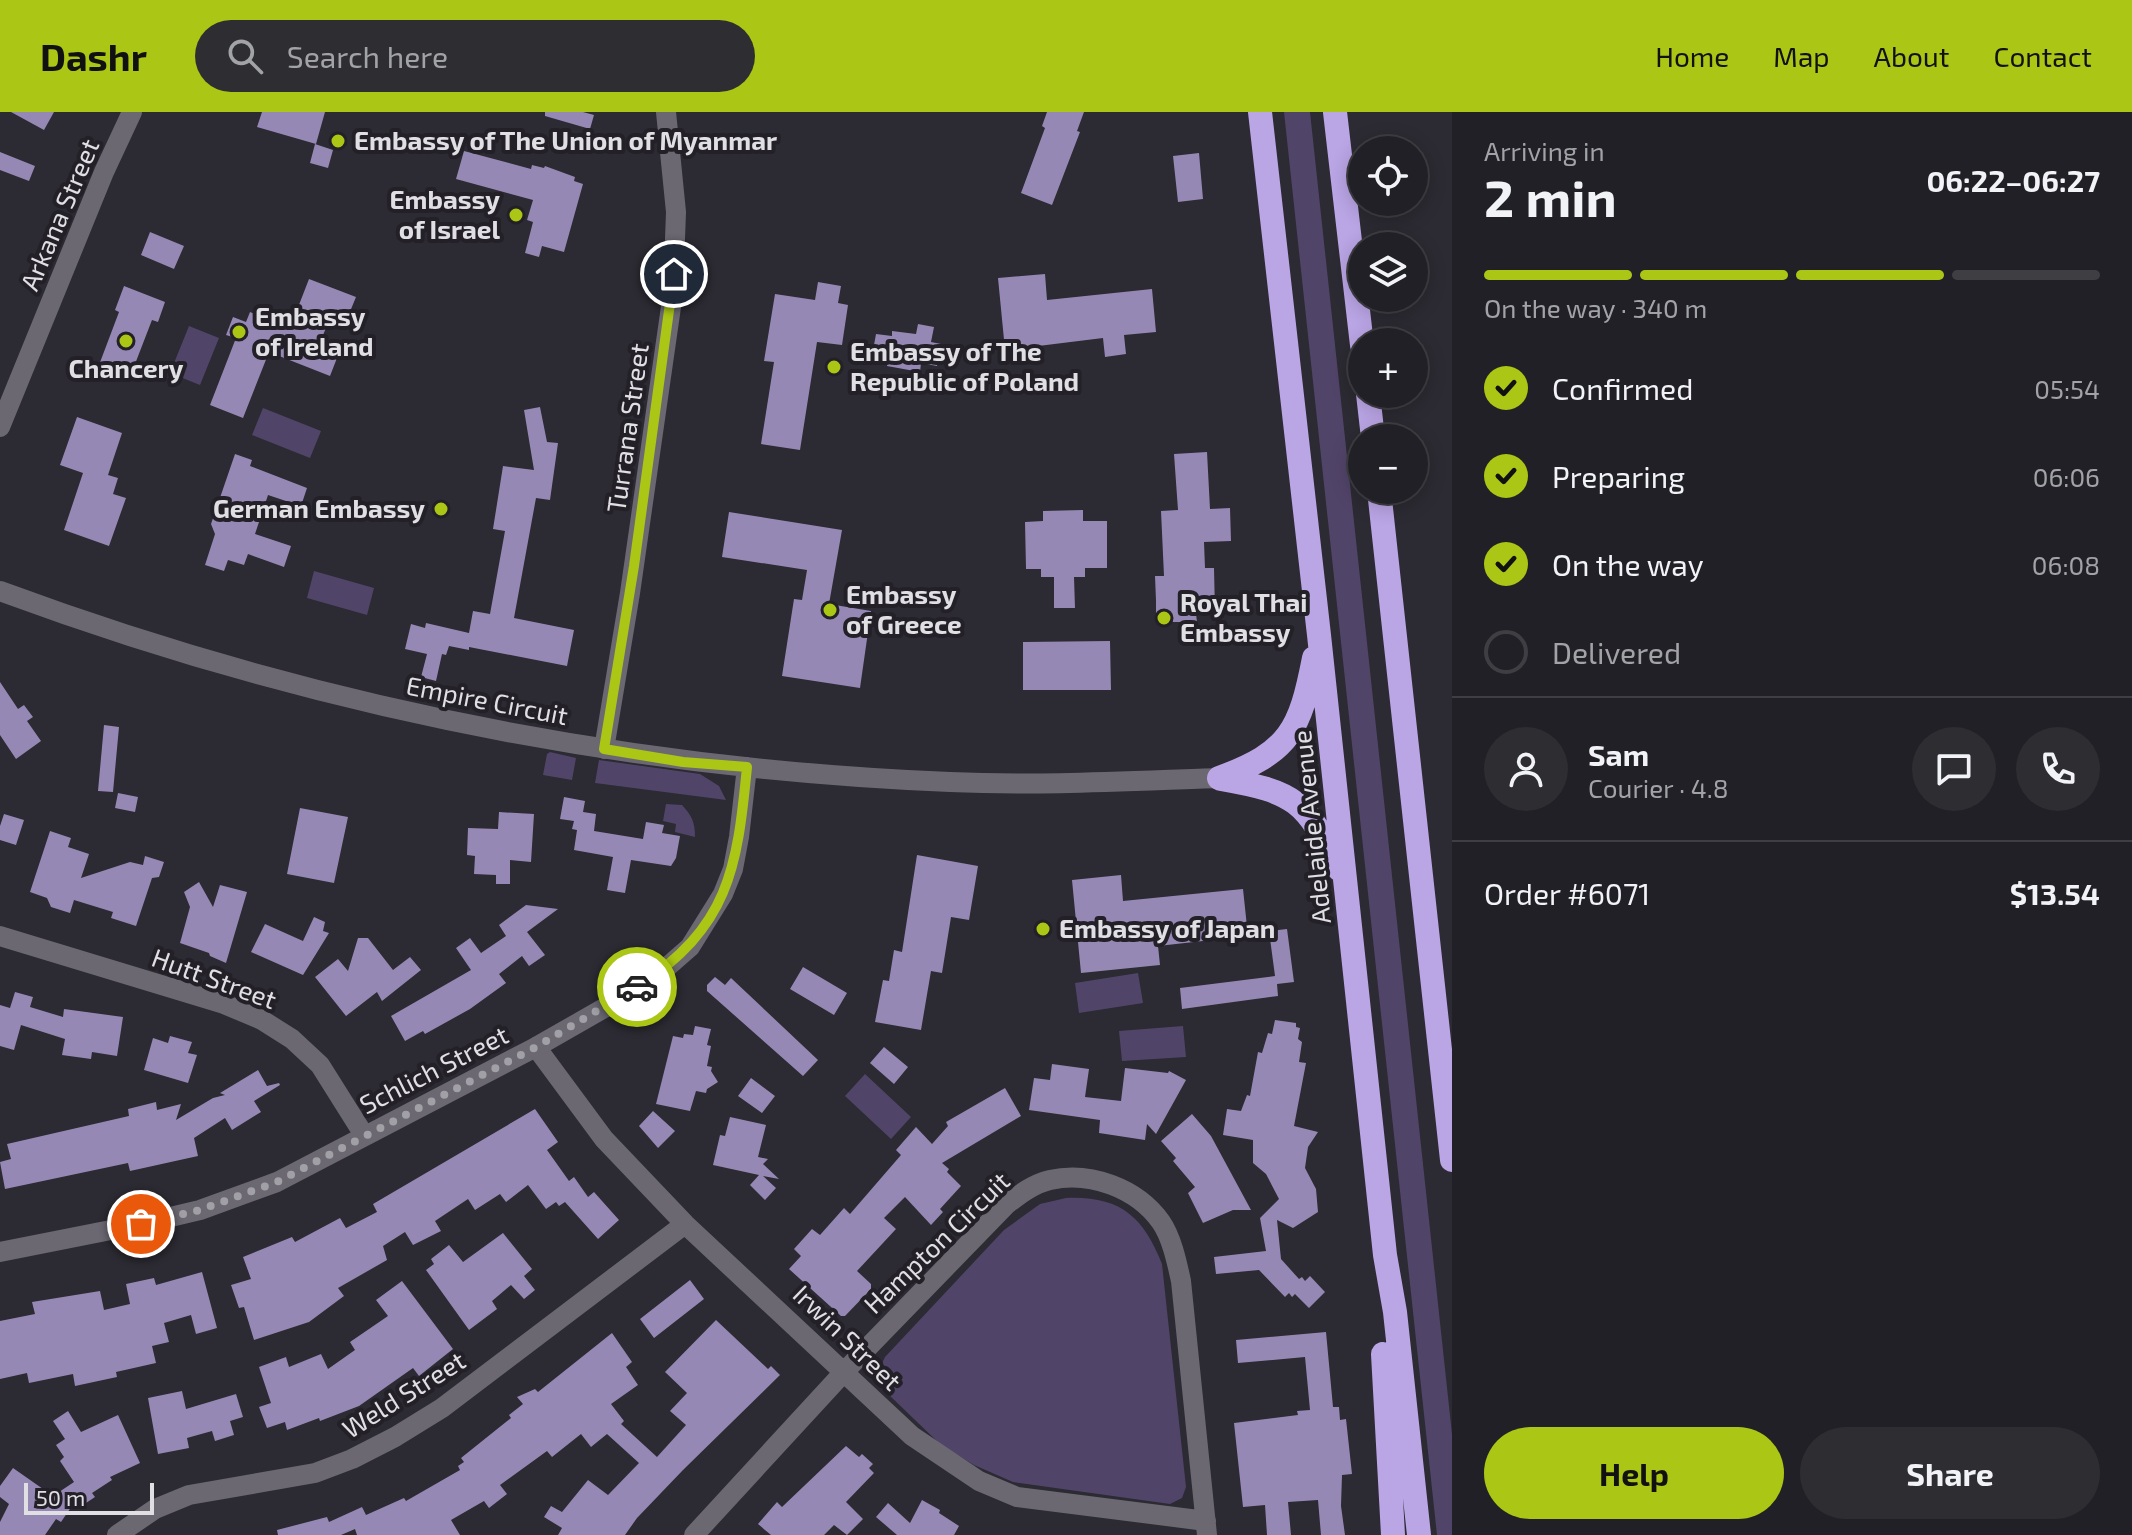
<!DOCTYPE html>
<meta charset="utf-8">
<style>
:root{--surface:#212026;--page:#2d2d32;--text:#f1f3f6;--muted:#a2a3a7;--line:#3e3e43;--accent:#abc615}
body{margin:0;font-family:"Exo 2",sans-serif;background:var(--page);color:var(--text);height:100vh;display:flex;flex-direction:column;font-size:30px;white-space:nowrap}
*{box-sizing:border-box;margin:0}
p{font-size:26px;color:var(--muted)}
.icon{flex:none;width:44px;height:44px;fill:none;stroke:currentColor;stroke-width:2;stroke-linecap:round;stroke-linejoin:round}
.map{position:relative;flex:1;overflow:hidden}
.drawer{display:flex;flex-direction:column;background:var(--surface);width:680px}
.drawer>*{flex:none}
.buttons{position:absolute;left:1348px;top:24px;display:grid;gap:16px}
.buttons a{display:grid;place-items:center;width:80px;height:80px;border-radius:50%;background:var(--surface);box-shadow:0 4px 20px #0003,0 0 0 2px var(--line);font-size:40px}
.scale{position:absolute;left:24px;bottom:20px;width:130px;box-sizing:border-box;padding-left:8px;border:4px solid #e0dfe4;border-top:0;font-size:22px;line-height:28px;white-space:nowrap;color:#e0dfe4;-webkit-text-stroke:6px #232028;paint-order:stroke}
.pin{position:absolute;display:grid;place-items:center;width:68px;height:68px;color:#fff;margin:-34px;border:4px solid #fff;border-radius:50%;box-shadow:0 2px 8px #0007}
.courier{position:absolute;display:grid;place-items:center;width:80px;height:80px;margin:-40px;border:6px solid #abc615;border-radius:50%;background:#fff;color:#222;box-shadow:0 2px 10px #0007}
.head em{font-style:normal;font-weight:700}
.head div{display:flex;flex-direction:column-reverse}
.head{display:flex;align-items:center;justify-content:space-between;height:136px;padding:0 32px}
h1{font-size:52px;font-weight:700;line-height:60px}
.bar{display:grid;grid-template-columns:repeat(4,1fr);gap:12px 8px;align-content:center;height:96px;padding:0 32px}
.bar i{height:10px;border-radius:6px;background:var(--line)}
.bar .selected{background:var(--accent)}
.bar p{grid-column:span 4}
.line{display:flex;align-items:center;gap:20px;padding:0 32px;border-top:2px solid var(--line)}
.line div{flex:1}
.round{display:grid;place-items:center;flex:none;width:84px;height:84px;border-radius:42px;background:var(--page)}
ol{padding:0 32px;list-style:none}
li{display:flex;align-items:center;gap:24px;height:88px}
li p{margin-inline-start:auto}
li .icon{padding:8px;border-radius:50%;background:var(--accent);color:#111;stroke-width:4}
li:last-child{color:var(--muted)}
li i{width:44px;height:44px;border:4px solid var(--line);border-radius:50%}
.action{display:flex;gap:16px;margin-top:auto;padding:16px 32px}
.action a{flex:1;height:92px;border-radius:48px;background:var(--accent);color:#111;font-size:32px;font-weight:700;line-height:92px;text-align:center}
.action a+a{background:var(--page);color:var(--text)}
header{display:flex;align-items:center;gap:48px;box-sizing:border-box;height:112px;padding:0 40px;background:var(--accent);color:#111}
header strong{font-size:38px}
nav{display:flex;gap:44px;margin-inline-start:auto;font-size:28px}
.search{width:560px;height:72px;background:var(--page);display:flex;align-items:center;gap:20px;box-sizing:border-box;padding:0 28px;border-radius:44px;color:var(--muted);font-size:30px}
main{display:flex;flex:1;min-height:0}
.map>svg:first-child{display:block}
</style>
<header>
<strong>Dashr</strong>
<div class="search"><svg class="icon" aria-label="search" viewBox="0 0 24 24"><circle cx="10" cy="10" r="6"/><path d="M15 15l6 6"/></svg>Search here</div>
<nav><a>Home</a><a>Map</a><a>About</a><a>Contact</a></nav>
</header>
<main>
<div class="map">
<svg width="1452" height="1423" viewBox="0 0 1452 1423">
<rect width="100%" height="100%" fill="#2c2a32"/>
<path fill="#514469" d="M1284 0H1310L1452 1322V1423H1437Z
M189 214 219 226 200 273 170 261Z
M263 296 321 319 310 346 252 323Z
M314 459 374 476 367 503 307 486Z
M550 640 576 646 572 668 543 663 547 642Z
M599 648 700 662 719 674 726 688 595 671Z
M666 692 682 693C692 704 695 710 695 725L675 720 676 712 663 709Z
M1138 861 1143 891 1079 901 1075 871Z
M1183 914 1186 945 1122 949 1119 919Z
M865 962 911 1005 891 1027 845 984Z
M1066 1086C1120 1084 1143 1104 1162 1152L1186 1375 1182 1386 1170 1392 1013 1370 974 1353 941 1333 887 1281 877 1262 885 1245 1004 1118 1040 1092Z"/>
<path fill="#9688b4" d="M11 0H54L44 18Z
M262 0H325L316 32 257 15Z
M545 0H583L594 3 590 17 545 4Z
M1047 0H1084L1077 19 1080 20 1052 93 1021 81 1045 16 1042 14Z
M315 32 333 38 328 56 310 51Z
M464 39 531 57 532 53 544 56 545 54 575 65 574 69 583 72 564 140 542 134 539 145 525 141 533 110 527 108 533 88 456 67Z
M0 40 35 54 29 69 0 58Z
M1199 41 1203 87 1178 90 1173 44Z
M150 120 184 134 174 157 141 143Z
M1045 162 1047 188 1152 177 1156 220 1124 223 1126 242 1105 245 1103 226 1005 238 998 166Z
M309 167 356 185 347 207 332 201 317 238 337 246 330 264 269 240 243 306 210 293 236 226 226 223 233 205 246 210 250 200 290 216Z
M818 170 841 174 838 191 848 193 842 233 817 230 800 338 761 332 774 250 764 249 775 182 815 188Z
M124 174 165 190 158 210 152 208 130 265 99 253 119 200 115 198Z
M918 212 934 215 931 230 941 232 937 254 921 251 920 260 887 254 888 246 872 244 876 222 892 224V219L916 222Z
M540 295 547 330 558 331 550 388 536 386 514 506 574 518 567 554 469 535V538L449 534 446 543 442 542 436 569 421 565 427 542 405 537 411 512 425 516 426 511 469 521 473 499 490 502 505 419 493 417 503 354 534 358 524 298Z
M77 305 122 321 108 363 118 366 113 382 126 386 109 434 64 418 83 361 60 353Z
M1207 340 1210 397 1230 396 1231 429 1204 430 1205 456H1214L1215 501 1196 502 1197 510H1165V502H1156V489L1155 464H1164L1161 399 1178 398 1174 342Z
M235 342 252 348 250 354 307 376 301 394 268 383 255 422 291 434 284 455 248 442 244 453 228 448 224 459 205 453 215 422 211 412Z
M1083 398V409H1107V456H1085V465H1074L1075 496H1054V465H1041V457H1026L1025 410 1043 409V399Z
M729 400 842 418 829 492 871 499 860 576 782 564 794 487 802 488 807 458 722 445Z
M1110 529 1111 578H1023V530Z
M0 570 18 597 24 593 33 605 27 609 41 629 16 647 0 623Z
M104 613 119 615 113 680 98 679Z
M118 681 138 685 135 700 115 696Z
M564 685 585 689 583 700 596 702 594 719 643 727 646 710 664 713 662 721 680 724 676 746 671 754 631 748 625 781 607 778 613 745 574 738 577 718 572 717 574 709 560 707Z
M300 696 348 705 334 771 287 762Z
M499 700 534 702 531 750 510 748V772H496V763L474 762 475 744 467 743 468 716 498 717Z
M4 702 24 708 16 733 0 728V714Z
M50 719 71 726 68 735 89 742 81 766 130 750 143 753 145 744 164 750 159 765 152 766 136 814 111 806 113 800 74 788 70 801 51 795 47 786 30 780Z
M917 743 978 754 969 808 951 805 942 861 931 859 921 918 875 910 883 868 889 869 894 838 902 840Z
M1121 763 1123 789 1243 777 1248 824 1158 834 1160 853 1081 861 1072 768Z
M199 770 213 795 220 773 247 780 226 851 210 844 209 841 180 831 190 795 184 780Z
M526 793 558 797 527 820 545 843 529 854 522 844 499 862 506 871 470 897 425 922 423 919 405 929 391 904 471 858 456 836 470 826 481 841 506 824 499 813Z
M314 805 325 810 323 819 329 821 303 863 251 840 265 812 303 829Z
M1287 817 1294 870 1277 872 1278 884 1182 897 1180 876 1275 864 1269 819Z
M358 826H368L393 858 410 845 421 858 382 889 377 880 346 904 315 865 338 847 348 859Z
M803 855 847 881 834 903 790 877Z
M715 865 725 873 731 866 818 948 803 964 707 879V873Z
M15 880 33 885 30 895 63 905 64 897 123 905 117 944 92 940 91 947 62 943 65 927 21 913 14 938 0 934V893L10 896Z
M1275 908 1296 911V915L1300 916 1298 927 1302 930 1299 950 1306 951 1294 1014 1318 1020 1308 1035 1305 1056 1316 1077 1318 1100 1293 1116 1277 1108 1281 1147 1299 1167 1302 1165 1305 1169 1310 1164 1325 1180 1309 1196 1295 1182 1292 1185 1289 1181 1285 1185 1259 1158 1216 1162 1214 1145 1266 1139 1260 1106 1279 1087 1266 1062 1253 1051V1028L1223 1023 1227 997 1241 999 1247 983 1250 984 1258 940 1262 941 1268 921 1272 922Z
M695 914 711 917 707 933 711 934 707 954 712 955 711 959 718 970 707 977 706 981 696 979 690 999 656 992 673 924 683 926 684 922 693 923Z
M170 924 192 930 188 941 197 943 188 971 144 958 153 926 168 931Z
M884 935 908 955 894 972 870 951Z
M1052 952 1089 957 1085 985 1121 989 1125 956 1168 961 1169 959 1186 968 1156 1022 1147 1012 1145 1028 1099 1021 1100 1008 1029 998 1034 966 1050 968Z
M258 958 267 974 279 971 280 973 254 989 261 1000 232 1018 225 1006 194 1026 198 1044 130 1059 128 1051 5 1077 0 1050 11 1047 7 1032 129 1004 128 997 156 990 157 998 181 992 176 1008 213 986 225 983 220 981Z
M751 966 775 984 762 1001 738 984Z
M1005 976 1021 1004 942 1051 949 1057 947 1060 961 1074 940 1097 943 1100 931 1113 905 1085 884 1106 896 1117 857 1159 871 1172V1177L845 1204H841L789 1157 801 1144 794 1137 812 1117 820 1123 844 1096 850 1102 901 1043 896 1038 916 1015 932 1032 948 1014 946 1010Z
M535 997 558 1030 547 1038 569 1069 574 1065 588 1085 594 1080 619 1108 598 1127 565 1090 559 1094 556 1090 546 1097 528 1073 506 1090 500 1082 475 1098 468 1087 435 1109 441 1119 413 1133 405 1120 383 1134 387 1148 338 1176 344 1184 309 1210 254 1228 244 1195 239 1196 231 1173 251 1167 243 1145 292 1125 295 1130 340 1106 346 1116 377 1100 373 1092Z
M653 999 675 1019 658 1036 639 1014Z
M1192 1002 1211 1024 1251 1098H1233L1203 1111 1188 1081 1195 1075 1173 1049 1176 1046 1161 1029Z
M730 1005 766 1013 758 1045 768 1047 763 1052 779 1067 763 1064 776 1076 765 1088 750 1073 759 1063 713 1053 720 1023 725 1024Z
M503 1121 532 1157 524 1164 535 1178 524 1187 511 1173 492 1189 497 1197 469 1218 426 1158 434 1152 431 1147 449 1133 463 1150Z
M202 1160 217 1216 196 1222 191 1203 164 1211 169 1230 152 1234 156 1251 116 1260 117 1265 75 1274 73 1262 29 1271 27 1261 0 1267V1209L35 1202 32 1190 100 1179 104 1198 130 1192 126 1172 154 1166 156 1173Z
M690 1168 704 1187 654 1226 640 1207Z
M402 1169 453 1237 419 1264 413 1256 359 1294 320 1309 319 1306 287 1318 285 1310 267 1316 259 1295 271 1291 259 1255 286 1245 289 1255 321 1242 328 1257 355 1238 350 1230 388 1204 376 1188Z
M716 1208 768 1257 771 1254 780 1263 683 1358 637 1406 625 1423H558L562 1416 544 1405 551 1394 562 1400 588 1368 608 1383 639 1351 607 1322 591 1335 581 1322 552 1345 547 1339 500 1373 507 1382 489 1396 484 1389 451 1408 460 1423H357L355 1417 341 1423H278L277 1418 327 1405 329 1410 362 1395 366 1403 404 1386 406 1389 460 1358 458 1354 464 1350 461 1346 511 1306 509 1303 523 1292 517 1285 535 1277 538 1280 612 1221 632 1250 626 1255 638 1273 611 1292 624 1309 621 1312 657 1345 686 1313 670 1299 687 1281 665 1260Z
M1326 1220 1333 1295H1339L1340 1308 1346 1307 1352 1362 1342 1363 1341 1394 1345 1423H1321L1318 1388 1288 1390 1291 1423H1267L1265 1393 1243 1395 1234 1311 1298 1303 1297 1299 1310 1298 1305 1245 1238 1251 1236 1228Z
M182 1279 186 1297 236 1282 243 1305 230 1309 234 1323 215 1329 212 1319 187 1326 189 1336 158 1342 148 1286Z
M68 1299 81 1320 118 1303 140 1351 110 1365 112 1368 92 1381 95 1385 83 1393 78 1385 61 1410 56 1407 45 1423H0V1410L9 1392 0 1385V1374L13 1356 53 1384 74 1370 60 1349 64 1345 56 1333 65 1327 53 1309Z
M846 1334 859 1345 862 1342 873 1352 869 1356 874 1361 846 1390 863 1407 847 1423 834 1413 824 1423H771L758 1412 777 1390 782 1395Z
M922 1388 940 1398 939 1401 959 1414 954 1423H897L876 1405 888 1391 910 1411Z"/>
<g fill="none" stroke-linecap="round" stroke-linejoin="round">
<path stroke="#6b6872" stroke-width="20" d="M0 315 104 60 132 0
M604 637 630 481 673 181 676 100 666 0
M0 824 224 892 262 908 292 927 320 953 364 1023
M536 935 604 1027 685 1112 912 1324 979 1369 1017 1385 1206 1409
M117 1423 155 1397 189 1383 315 1361 352 1347 395 1325 442 1296 685 1112
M694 1423 844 1260 1006 1093C1020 1082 1033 1072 1050 1068 1090 1059 1137 1076 1161 1110 1172 1126 1177 1151 1181 1169L1207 1423"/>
<path stroke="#6b6872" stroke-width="20" d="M0 479C305 592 625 657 950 670 1040 674 1129 669 1219 666
M0 1140 141 1112 200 1098 277 1070 536 935 620 887 666 856 690 835 723 782 733 757 739 725 747 655"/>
<path stroke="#baa5e5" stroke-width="24" d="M1260 0 1319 523 1385 1143 1395 1200 1419 1423
M1335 0 1362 233
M1368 282 1373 326
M1379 378 1452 1048
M1219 666C1290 640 1300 618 1314 546
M1221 667C1295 680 1306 688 1339 757
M1383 1242 1393 1423"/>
</g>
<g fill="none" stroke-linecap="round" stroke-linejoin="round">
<path stroke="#a1a0a6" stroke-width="8" stroke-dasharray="0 14.4" d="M141 1112 200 1098 277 1070 536 935 637 875"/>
<path stroke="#abc615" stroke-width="10" d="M637 875C729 815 737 758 747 655L683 650 604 637 634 454 674 162"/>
</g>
<g fill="#abc615" stroke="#232028" stroke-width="3">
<circle cx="338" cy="29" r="8"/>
<circle cx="516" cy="103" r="8"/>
<circle cx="239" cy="220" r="8"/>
<circle cx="126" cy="229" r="8"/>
<circle cx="834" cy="255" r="8"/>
<circle cx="441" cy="397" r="8"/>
<circle cx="830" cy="498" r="8"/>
<circle cx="1164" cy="506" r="8"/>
<circle cx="1043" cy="817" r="8"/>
</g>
<g text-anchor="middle" stroke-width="8" stroke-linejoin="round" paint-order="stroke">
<g font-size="26" font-weight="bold" fill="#e0dfe4" stroke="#232028" text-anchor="start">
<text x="354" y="38">Embassy of The Union of Myanmar</text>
<text x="500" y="97" text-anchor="end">Embassy<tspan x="500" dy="30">of Israel</tspan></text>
<text x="255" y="214">Embassy<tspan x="255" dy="30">of Ireland</tspan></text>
<text x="850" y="249">Embassy of The<tspan x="850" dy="30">Republic of Poland</tspan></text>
<text x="126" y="266" text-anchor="middle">Chancery</text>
<text x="425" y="406" text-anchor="end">German Embassy</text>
<text x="846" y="492">Embassy<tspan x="846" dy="30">of Greece</tspan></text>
<text x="1180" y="500">Royal Thai<tspan x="1180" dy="30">Embassy</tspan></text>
<text x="1059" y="826">Embassy of Japan</text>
</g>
<g font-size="26" fill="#e0dfe4" stroke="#232028">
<text transform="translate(60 103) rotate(-67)" y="9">Arkana Street</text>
<text transform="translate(628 316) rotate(-82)" y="9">Turrana Street</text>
<text transform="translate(487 589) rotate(11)" y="9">Empire Circuit</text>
<text transform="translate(1312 715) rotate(-96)" y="9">Adelaide Avenue</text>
<text transform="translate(214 867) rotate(20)" y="9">Hutt Street</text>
<text transform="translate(434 958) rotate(-27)" y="9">Schlich Street</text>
<text transform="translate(937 1131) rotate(-44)" y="9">Hampton Circuit</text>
<text transform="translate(847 1226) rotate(44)" y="9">Irwin Street</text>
<text transform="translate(404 1283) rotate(-32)" y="9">Weld Street</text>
</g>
</g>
</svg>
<div class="buttons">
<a><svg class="icon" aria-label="locate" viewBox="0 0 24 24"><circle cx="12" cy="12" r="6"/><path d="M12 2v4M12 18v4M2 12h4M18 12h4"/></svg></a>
<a><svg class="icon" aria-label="layers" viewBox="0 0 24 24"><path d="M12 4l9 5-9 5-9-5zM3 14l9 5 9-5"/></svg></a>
<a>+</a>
<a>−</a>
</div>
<div class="scale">50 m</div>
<div class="pin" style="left:141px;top:1112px;background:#ea580c"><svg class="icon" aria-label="bag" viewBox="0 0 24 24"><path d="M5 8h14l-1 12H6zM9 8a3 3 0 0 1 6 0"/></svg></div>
<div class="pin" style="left:674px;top:162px;background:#1f2937"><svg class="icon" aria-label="home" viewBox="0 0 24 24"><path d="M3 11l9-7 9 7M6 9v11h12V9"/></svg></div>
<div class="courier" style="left:637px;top:875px"><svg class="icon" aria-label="car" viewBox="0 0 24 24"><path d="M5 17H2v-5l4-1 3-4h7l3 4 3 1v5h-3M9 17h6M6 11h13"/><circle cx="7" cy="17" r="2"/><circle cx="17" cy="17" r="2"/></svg></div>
</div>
<section class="drawer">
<div class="head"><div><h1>2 min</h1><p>Arriving in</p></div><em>06:22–06:27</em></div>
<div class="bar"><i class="selected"></i><i class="selected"></i><i class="selected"></i><i></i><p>On the way · 340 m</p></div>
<ol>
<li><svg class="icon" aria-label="check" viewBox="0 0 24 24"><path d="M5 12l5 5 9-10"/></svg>Confirmed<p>05:54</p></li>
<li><svg class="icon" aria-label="check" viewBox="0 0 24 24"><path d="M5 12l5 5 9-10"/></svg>Preparing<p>06:06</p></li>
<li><svg class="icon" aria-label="check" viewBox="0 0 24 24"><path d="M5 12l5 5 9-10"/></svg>On the way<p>06:08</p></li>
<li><i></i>Delivered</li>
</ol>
<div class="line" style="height:144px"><a class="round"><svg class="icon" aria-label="person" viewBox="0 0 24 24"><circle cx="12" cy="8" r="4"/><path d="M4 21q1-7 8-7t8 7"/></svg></a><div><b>Sam</b><p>Courier · 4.8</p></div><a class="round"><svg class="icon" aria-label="chat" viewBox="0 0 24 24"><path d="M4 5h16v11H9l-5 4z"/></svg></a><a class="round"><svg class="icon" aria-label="phone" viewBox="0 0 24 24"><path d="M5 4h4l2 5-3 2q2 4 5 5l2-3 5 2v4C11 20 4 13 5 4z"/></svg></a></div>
<div class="line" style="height:104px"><div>Order #6071</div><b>$13.54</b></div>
<div class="action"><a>Help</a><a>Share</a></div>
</section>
</main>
